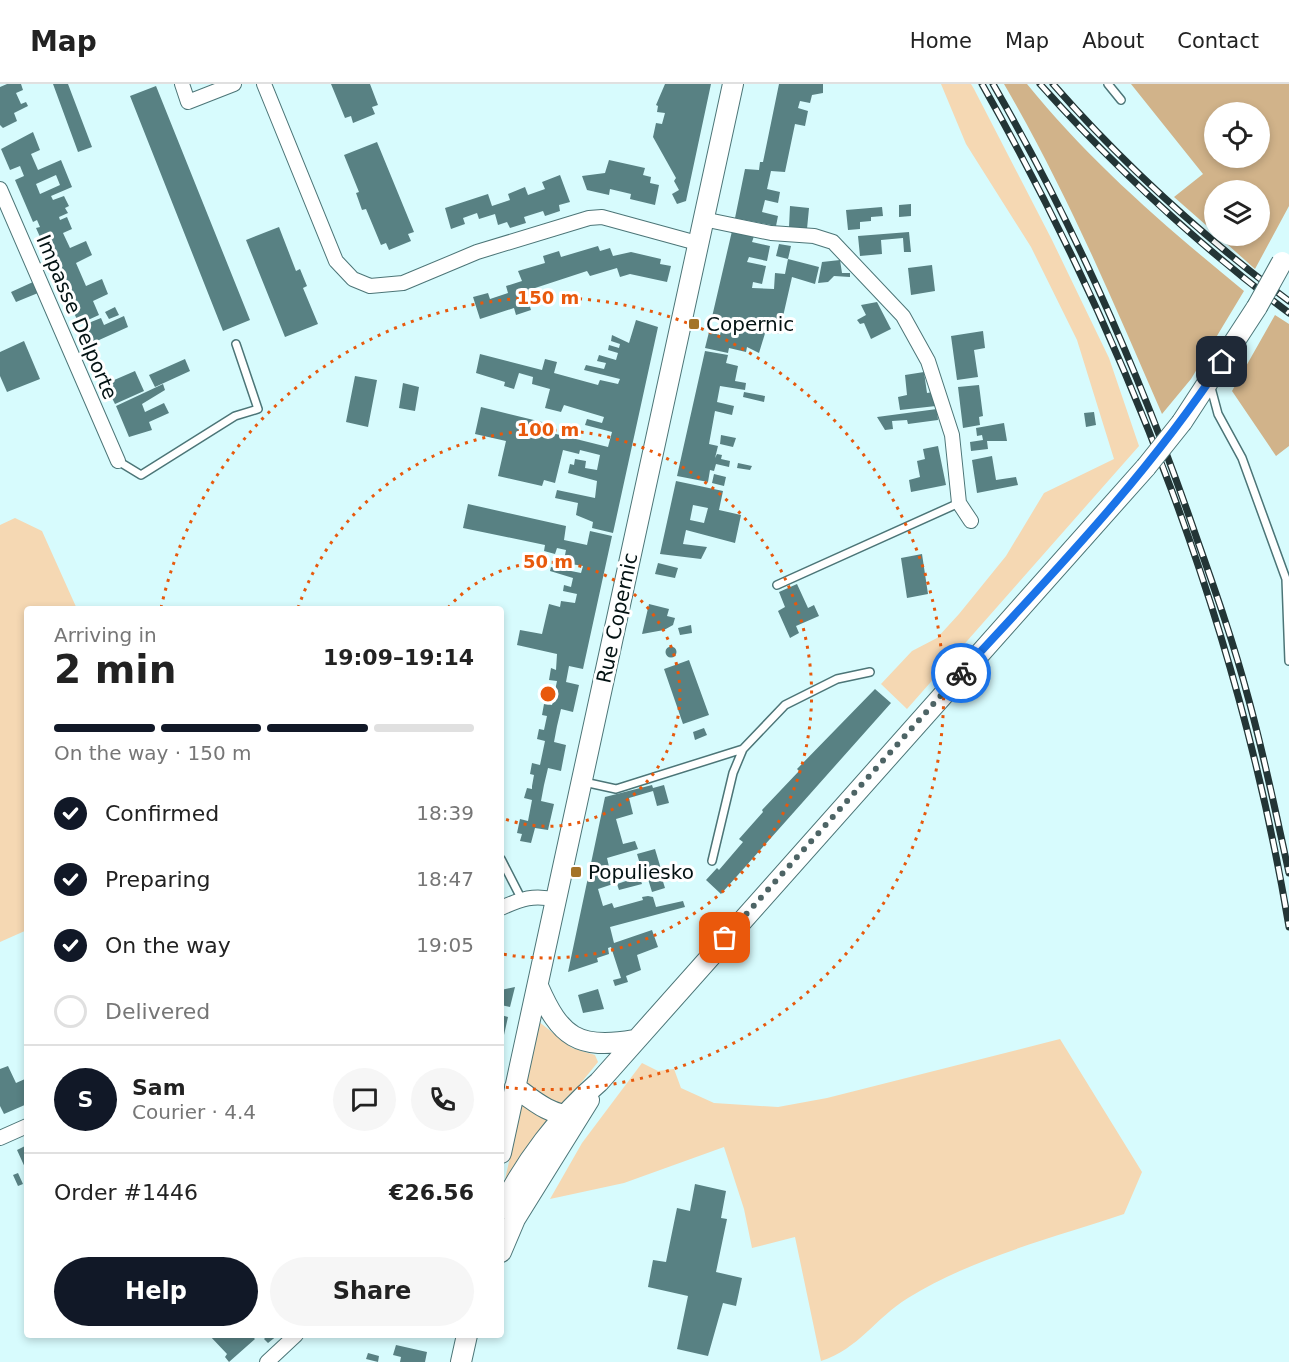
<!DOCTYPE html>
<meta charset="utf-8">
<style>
:root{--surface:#fff;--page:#f6f6f6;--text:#222;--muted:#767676;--line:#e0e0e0;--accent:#111827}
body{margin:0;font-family:"DejaVu Sans",sans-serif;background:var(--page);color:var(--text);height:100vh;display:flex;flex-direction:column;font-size:22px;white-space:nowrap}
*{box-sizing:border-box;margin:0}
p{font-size:20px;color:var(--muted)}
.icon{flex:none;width:33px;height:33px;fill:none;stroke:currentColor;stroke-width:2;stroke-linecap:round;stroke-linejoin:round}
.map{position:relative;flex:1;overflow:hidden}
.sheet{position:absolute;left:24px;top:522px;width:480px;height:732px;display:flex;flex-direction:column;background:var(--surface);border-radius:6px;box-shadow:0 3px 9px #0003}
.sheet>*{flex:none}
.tools{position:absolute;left:1204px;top:18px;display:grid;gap:12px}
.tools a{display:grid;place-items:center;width:66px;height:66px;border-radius:50%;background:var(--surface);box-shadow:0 3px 9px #0003;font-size:30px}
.pin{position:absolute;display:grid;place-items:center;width:51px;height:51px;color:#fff;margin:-26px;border-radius:12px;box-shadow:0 3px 9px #0006}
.courier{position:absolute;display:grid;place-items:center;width:60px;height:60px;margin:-30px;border:4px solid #1a73e8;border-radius:50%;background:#fff;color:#222;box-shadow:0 2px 8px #0007}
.head em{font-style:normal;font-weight:800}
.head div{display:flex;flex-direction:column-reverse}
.head{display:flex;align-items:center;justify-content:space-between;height:102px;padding:0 30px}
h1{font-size:39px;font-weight:800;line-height:45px}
.bar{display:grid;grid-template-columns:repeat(4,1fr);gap:9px 6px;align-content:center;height:72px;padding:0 30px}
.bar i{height:8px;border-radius:4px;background:var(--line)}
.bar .current{background:var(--accent)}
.bar p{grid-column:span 4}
.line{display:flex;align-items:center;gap:15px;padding:0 30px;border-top:2px solid var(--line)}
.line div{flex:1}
.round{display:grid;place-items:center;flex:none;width:63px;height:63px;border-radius:32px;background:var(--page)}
ol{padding:0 30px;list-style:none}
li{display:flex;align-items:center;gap:18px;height:66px}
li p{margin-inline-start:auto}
li .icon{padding:6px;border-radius:50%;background:var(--accent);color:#fff;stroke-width:4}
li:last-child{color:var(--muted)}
li i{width:33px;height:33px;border:3px solid var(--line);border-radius:50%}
.button{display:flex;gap:12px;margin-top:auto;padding:12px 30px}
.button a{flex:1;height:69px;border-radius:36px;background:var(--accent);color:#fff;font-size:24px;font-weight:800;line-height:69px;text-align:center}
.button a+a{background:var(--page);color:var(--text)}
header{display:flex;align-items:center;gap:36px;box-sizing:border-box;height:84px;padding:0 30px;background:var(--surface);border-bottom:2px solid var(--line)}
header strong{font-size:28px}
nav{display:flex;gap:33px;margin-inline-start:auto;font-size:21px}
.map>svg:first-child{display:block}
</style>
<header>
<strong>Map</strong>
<nav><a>Home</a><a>Map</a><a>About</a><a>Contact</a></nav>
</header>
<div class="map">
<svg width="1289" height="1278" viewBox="0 0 1289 1278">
<rect width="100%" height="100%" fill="#d7fbfd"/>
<path fill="#f5d8b3" d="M941 0H971L974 5 1052 156 1109 274 1139 362 907 625 881 600 912 567 937 554 959 530 1006 472 1044 409 1114 375 1077 256 1031 163 966 60Z
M15 434 42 447 77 525H27V846L0 858V441Z
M538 937 572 964 595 971 598 978 563 1021 556 1022 519 998Z
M1060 955 1142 1088 1124 1130C1055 1153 970 1175 908 1214 874 1235 860 1264 821 1277L795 1153 752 1164 744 1125 724 1063 624 1099 550 1115 582 1059 642 979 658 987 674 985 681 1004 714 1019 778 1023 827 1014Z
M519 1014 553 1034 507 1103 504 1100 515 1051Z"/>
<path fill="#d1b38a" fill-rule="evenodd" d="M1004 0H1027C1090 78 1166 143 1244 207L1191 295 1162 330C1113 217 1066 106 1004 0Z
M1131 0H1289V122L1255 185 1218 152H1260V106H1215V149L1174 113 1203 90ZM1215 28H1260V74H1215Z
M1275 231 1289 240V362L1276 372 1232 307Z"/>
<path fill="#588183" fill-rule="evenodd" d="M7 0H21L23 6 16 9 21 20 26 18 28 22 14 29 17 37 3 44 0 41V3Z
M53 0H68L92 63 78 68Z
M331 0H370L378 21 372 23 375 30 353 39 351 32 345 34Z
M665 0H711L686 117 677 120 672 110 679 106 674 97 676 94 653 53 656 39 662 40 665 29 657 28 658 22 656 21Z
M779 0H823V9L812 11 810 19 800 17 798 24 808 27 805 42 795 40 785 88 771 87 767 105 780 108 778 119 765 116 762 128 778 132 776 142 735 134 745 85 759 86 760 78H763Z
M156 2 250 236 223 247 130 12Z
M33 48 40 66 31 70 38 86 61 76 72 103 51 112 53 116 64 112 69 122 65 124 68 129 59 133 60 136 67 133 72 145 63 149 70 164 86 157 92 171 76 179 86 202 102 195 108 210 93 217 99 231 79 240 36 144 40 143 37 136 33 138 15 96 24 92 20 82 10 86 1 65ZM56 91 60 101 40 110 36 100Z
M377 58 414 148 408 150 411 157 389 166 386 159 381 161 366 125 362 126 356 109 359 108 344 71Z
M609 76 645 84 643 91 651 93 650 99 659 101 655 121 630 115 631 110 610 105 609 111 587 106 582 92 605 89Z
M560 91 570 118 559 121 560 127 545 132 543 127 524 133 526 139 510 144 507 138 498 141 495 130 479 135 477 129 463 134 465 140 451 145 445 124 488 110 492 122 510 116 508 110 525 103 528 111 545 105 542 98Z
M911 120V132L899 133V121Z
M790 122 809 124 807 145 789 143Z
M882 123 883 132 871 133V137L860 138V145L848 146 846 126Z
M279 143 296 187 300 185 307 202 303 204 318 240 285 253 246 156Z
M732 147 754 152 752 158 770 162 767 177 749 173 747 178 766 182 762 200 753 198 752 204 774 205 775 189 785 190 788 175 776 172 779 160 791 162 788 175 819 183 815 200 792 193 779 250 766 246 759 269 747 263 746 268 729 264 728 269 705 264 709 248 720 251 724 236 712 233ZM739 240 757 243 755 250 738 245Z
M909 148 911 168H904L903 154 881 156 882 170 860 172 858 152Z
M598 162 600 167 610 164 613 172 631 168 661 175 660 180 671 182 667 198 630 190 620 193 617 184 590 192 587 187 532 205 534 211 527 213 531 226 516 231 514 224 480 235 473 213 488 209 490 215 508 209 506 202 522 197 518 187 545 179 543 172 559 167 561 173Z
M840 176 842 189H850V193L834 192 828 198 818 199 822 178Z
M932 181 935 207 911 211 908 184Z
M33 198 38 209 16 218 11 208Z
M877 218 891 245 871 255 864 239 860 240 857 236 866 231 861 221Z
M115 223 119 231 109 235 105 228Z
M124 232 128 243 88 261 84 250 89 247 86 240 101 234 104 241Z
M636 236 658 243 613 449 592 444 593 438 576 431 578 419 555 414 557 406 595 414 597 397 568 389 570 380 574 381 575 375 586 377 585 384 597 386 600 371 580 366 579 370 563 366 555 399 544 396 542 402 498 392 506 357 475 350 481 323 542 338 553 344 552 349 608 363 612 348 585 341 587 335 602 339 604 333 564 321 561 328 545 324 550 305 532 300 533 293 519 289 514 305 504 302 505 298 476 289 480 270 542 286 545 275 557 278 554 289 598 301 600 296 618 300 620 295 584 286 586 281 604 285 606 279 597 277 599 271 616 276 618 269 608 266 609 261 619 264 620 260 611 257 612 251 629 259Z
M983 247 985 264 974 266 978 293 957 296 951 252Z
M24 257 40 295 7 308 0 292V268Z
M705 267 728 271 726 279 738 282 735 297 746 299 745 306 720 302 717 318 734 322 732 331 715 327 709 360 718 362 715 374 717 370 722 371 721 375 730 377 729 383 716 380 714 387 710 386 708 398 677 392Z
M185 275 190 287 155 303 149 291Z
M135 287 144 307 115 320 105 300Z
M924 288 927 309 933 308 936 322 900 326 898 313 907 311 905 291Z
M355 292 377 296 368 343 346 338Z
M403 299 419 303 415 327 399 324Z
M163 300 165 306 142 320 145 328 164 319 169 329 149 338 152 346 129 353 116 322Z
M979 301 983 332 979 333 980 341 963 344 958 303Z
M744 308 765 312 764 318 743 313Z
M937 325 938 336 908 340 907 336 892 337 893 345 885 346 877 333Z
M1094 328 1096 341 1086 343 1084 329Z
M1004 339 1007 357H987L988 365 971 367 970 358 983 356 982 351 977 352 976 344Z
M721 351 736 354 733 363 720 360Z
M938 362 946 401 911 408 909 396 920 393 917 377 925 375 923 365Z
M992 372 996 396 1016 393 1018 401 977 409 972 376Z
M738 379 752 382 750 386 737 384Z
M714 390 726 393 724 402 712 399Z
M676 397 723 407 719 426 741 431 735 459 686 446 683 460 707 463 701 475 660 470ZM693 421 708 424 704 439 690 436Z
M468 420 566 442 564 456 587 461 590 447 612 452 583 585 569 582 566 598 579 601 573 628 561 625 557 642 554 658 566 661 561 687 548 684 544 701 541 717 554 720 548 746 535 744 531 759 520 757 522 750 517 749 520 735 528 737 532 716 524 714 527 704 532 705V702L534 691 530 690 532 679 540 681 545 657 537 655 539 645 544 646 547 632 542 631 544 620 552 621 557 597 549 596 551 584 556 586 557 570 517 561 520 546 542 550 549 520 560 523 561 517 575 519 577 510 563 507 564 501 571 503 573 494 550 487 551 483 581 489 583 482 571 480 573 473 565 471 566 466 557 464 555 470 544 467 545 461 463 444Z
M922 470 928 510 907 514 901 474Z
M658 479 678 484 675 494 655 490Z
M797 500 808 524 814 521 819 532 796 542 799 549 790 554 778 527 785 523 779 508Z
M649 520 669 525 667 532 675 534 673 541 664 546 642 550Z
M691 541 692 549 680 551 678 544Z
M665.5 568a5.5 5.5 0 1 1 11 0a5.5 5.5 0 1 1-11 0Z
M689 576 709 631 683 640 664 585Z
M875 605 891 619 721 810 706 796 717 784 719 786 743 758 739 755 763 728 762 726 799 687 797 685Z
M704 644 707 651 695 656 693 648Z
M652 701 653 704 664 701 669 719 657 722 653 707 629 714 633 730 616 735 623 760 635 757 638 765 607 774 613 800 598 805 603 822 612 819 614 824 643 816 642 813 648 812 653 813 656 823 683 817 685 823 610 843 614 859 652 846 658 863 637 871 641 886 626 892 628 898 615 902 613 896 621 894 611 863 608 864 609 870 597 874 598 878 568 888 605 713Z
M655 765 661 785 643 790 637 770Z
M638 785 640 793 660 788 665 804 652 808 648 795 641 797 642 800 619 806 617 800 629 796 627 788Z
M515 903 510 923 501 921V906Z
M598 905 604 925 583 929 578 911Z
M501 931 508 933 502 960H501Z
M8 982 16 999 25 995 27 1020 4 1030 0 1022V985Z
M27 1061V1088L17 1066Z
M18 1089 23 1100 18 1102 13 1091Z
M695 1100 726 1107 721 1134 727 1135 716 1188 742 1194 736 1222 723 1219 708 1272 677 1265 688 1212 648 1203 653 1176 666 1178 677 1124 690 1127Z
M209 1251H251L255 1255 229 1278 225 1273 227 1270Z
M268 1251H278L268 1259 264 1255Z
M396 1261 427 1268 425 1278H400L401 1273 393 1271Z
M368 1269 379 1272 378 1278 366 1275Z"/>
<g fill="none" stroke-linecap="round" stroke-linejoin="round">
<defs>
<path id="lane" d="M1108 0 1121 16
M1210 300 1218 330 1242 374 1286 495 1289 577
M118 377 141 391 235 332 258 325 236 260
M777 501 959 419
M584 698 616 705 743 665 785 621 837 595 870 588
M501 775 521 814
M712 777 733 689 743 665"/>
<path id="street" d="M182 0 188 18 234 0
M264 0 336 177 353 195 370 202 403 199 477 168 589 134 602 133 697 159
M0 105 118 377
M703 135 771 149 814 152 833 158 903 232 928 277 952 351 959 419 971 437
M501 824C521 815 534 810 556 816
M0 1054 27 1042
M267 1278 296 1251"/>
<path id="secondary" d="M1182 338 1257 223
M538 902C560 953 578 966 634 956
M515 1003C534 1017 551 1032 575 1032
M501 1069 733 0
M501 1125C525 1078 559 1032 599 998L1146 383
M501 1168 515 1135 589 1016
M461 1278 467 1251"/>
</defs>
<use href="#lane" stroke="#4c7577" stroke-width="10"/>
<use href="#street" stroke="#4c7577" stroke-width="16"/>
<use href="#secondary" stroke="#4c7577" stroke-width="22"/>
<use href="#lane" stroke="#fff" stroke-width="7"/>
<use href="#street" stroke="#fff" stroke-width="14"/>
<use href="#secondary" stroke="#fff" stroke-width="20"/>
<defs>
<path id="rail" d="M982 0C1129 260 1240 547 1289 843
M993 0C1077 146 1144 299 1198 458 1216 509 1234 560 1248 613 1264 671 1276 730 1289 789
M1040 0C1116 85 1197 160 1289 229
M1053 0C1124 81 1202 152 1289 217"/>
</defs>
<use href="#rail" stroke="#233536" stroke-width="7"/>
<use href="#rail" stroke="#fff" stroke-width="4.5" stroke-dasharray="14" stroke-linecap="butt"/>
<defs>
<path id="secondary-bridge" d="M1257 223 1282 178
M1146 383 1182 338"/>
</defs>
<use href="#secondary-bridge" stroke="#4c7577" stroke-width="22" stroke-linecap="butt"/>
<use href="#secondary-bridge" stroke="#fff" stroke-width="20"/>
</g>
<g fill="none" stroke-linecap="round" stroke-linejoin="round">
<path stroke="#4d6465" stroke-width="6" stroke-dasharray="0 10.8" d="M725 854 961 589"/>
<path stroke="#1a73e8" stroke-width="8" d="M961 589C1053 489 1147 392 1222 278"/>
</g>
<g fill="none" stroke="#e8590c" stroke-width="3" stroke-dasharray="3 6">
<path d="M448 524A132 132 0 1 1 502 734"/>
<path d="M298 524A264 264 0 1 1 502 870"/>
<path d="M161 524A396 396 0 1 1 503 1003"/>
</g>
<g fill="#a47429" stroke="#fff" stroke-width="2">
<rect x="688" y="234" width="12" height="12" rx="3"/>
<rect x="570" y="782" width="12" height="12" rx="3"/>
</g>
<g text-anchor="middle" stroke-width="6" stroke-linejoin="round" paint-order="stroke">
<g font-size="20" fill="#031213" stroke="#fff">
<text transform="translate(77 233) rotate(67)" y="7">Impasse Delporte</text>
<text transform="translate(617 534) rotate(-78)" y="7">Rue Copernic</text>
</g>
<g font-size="20" fill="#031213" stroke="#fff" text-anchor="start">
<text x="706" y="247">Copernic</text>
<text x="588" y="795">Populiesko</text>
</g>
</g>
<circle cx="548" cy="610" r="9" fill="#e8590c" stroke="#fff" stroke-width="3"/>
<g font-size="18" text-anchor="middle" font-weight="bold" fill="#e8590c" stroke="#fff" stroke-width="6" stroke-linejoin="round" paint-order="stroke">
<text x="548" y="220">150 m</text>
<text x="548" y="352">100 m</text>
<text x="548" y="484">50 m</text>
</g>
</svg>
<div class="tools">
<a><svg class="icon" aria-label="locate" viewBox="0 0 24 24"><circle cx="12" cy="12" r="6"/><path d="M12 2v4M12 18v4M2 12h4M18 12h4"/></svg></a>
<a><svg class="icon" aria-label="layers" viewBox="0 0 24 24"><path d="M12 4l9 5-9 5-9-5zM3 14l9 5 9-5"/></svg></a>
</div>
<div class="pin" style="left:725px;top:854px;background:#ea580c"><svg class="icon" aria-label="bag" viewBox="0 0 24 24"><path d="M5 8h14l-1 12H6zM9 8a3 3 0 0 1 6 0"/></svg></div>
<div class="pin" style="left:1222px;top:278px;background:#1f2937"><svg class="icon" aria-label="home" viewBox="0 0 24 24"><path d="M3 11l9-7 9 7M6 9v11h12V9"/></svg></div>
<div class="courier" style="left:961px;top:589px"><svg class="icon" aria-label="bike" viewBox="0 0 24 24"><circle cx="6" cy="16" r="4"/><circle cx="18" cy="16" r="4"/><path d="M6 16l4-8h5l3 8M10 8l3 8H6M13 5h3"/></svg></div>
<section class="sheet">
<div class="head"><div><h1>2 min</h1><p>Arriving in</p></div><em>19:09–19:14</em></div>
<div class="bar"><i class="current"></i><i class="current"></i><i class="current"></i><i></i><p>On the way · 150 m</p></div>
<ol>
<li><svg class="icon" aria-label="check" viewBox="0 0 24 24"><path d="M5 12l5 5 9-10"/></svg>Confirmed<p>18:39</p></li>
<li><svg class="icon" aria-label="check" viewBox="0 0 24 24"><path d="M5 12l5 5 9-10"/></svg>Preparing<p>18:47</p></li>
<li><svg class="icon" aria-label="check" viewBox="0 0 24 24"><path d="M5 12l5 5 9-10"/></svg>On the way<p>19:05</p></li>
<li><i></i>Delivered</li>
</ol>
<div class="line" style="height:108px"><b class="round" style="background:var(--accent);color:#fff">S</b><div><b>Sam</b><p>Courier · 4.4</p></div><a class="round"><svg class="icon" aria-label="chat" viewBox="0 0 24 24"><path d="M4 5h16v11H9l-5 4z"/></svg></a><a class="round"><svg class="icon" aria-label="phone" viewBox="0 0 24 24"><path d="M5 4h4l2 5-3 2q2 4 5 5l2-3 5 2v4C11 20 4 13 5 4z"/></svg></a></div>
<div class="line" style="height:78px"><div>Order #1446</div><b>€26.56</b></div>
<div class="button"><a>Help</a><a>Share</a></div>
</section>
</div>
